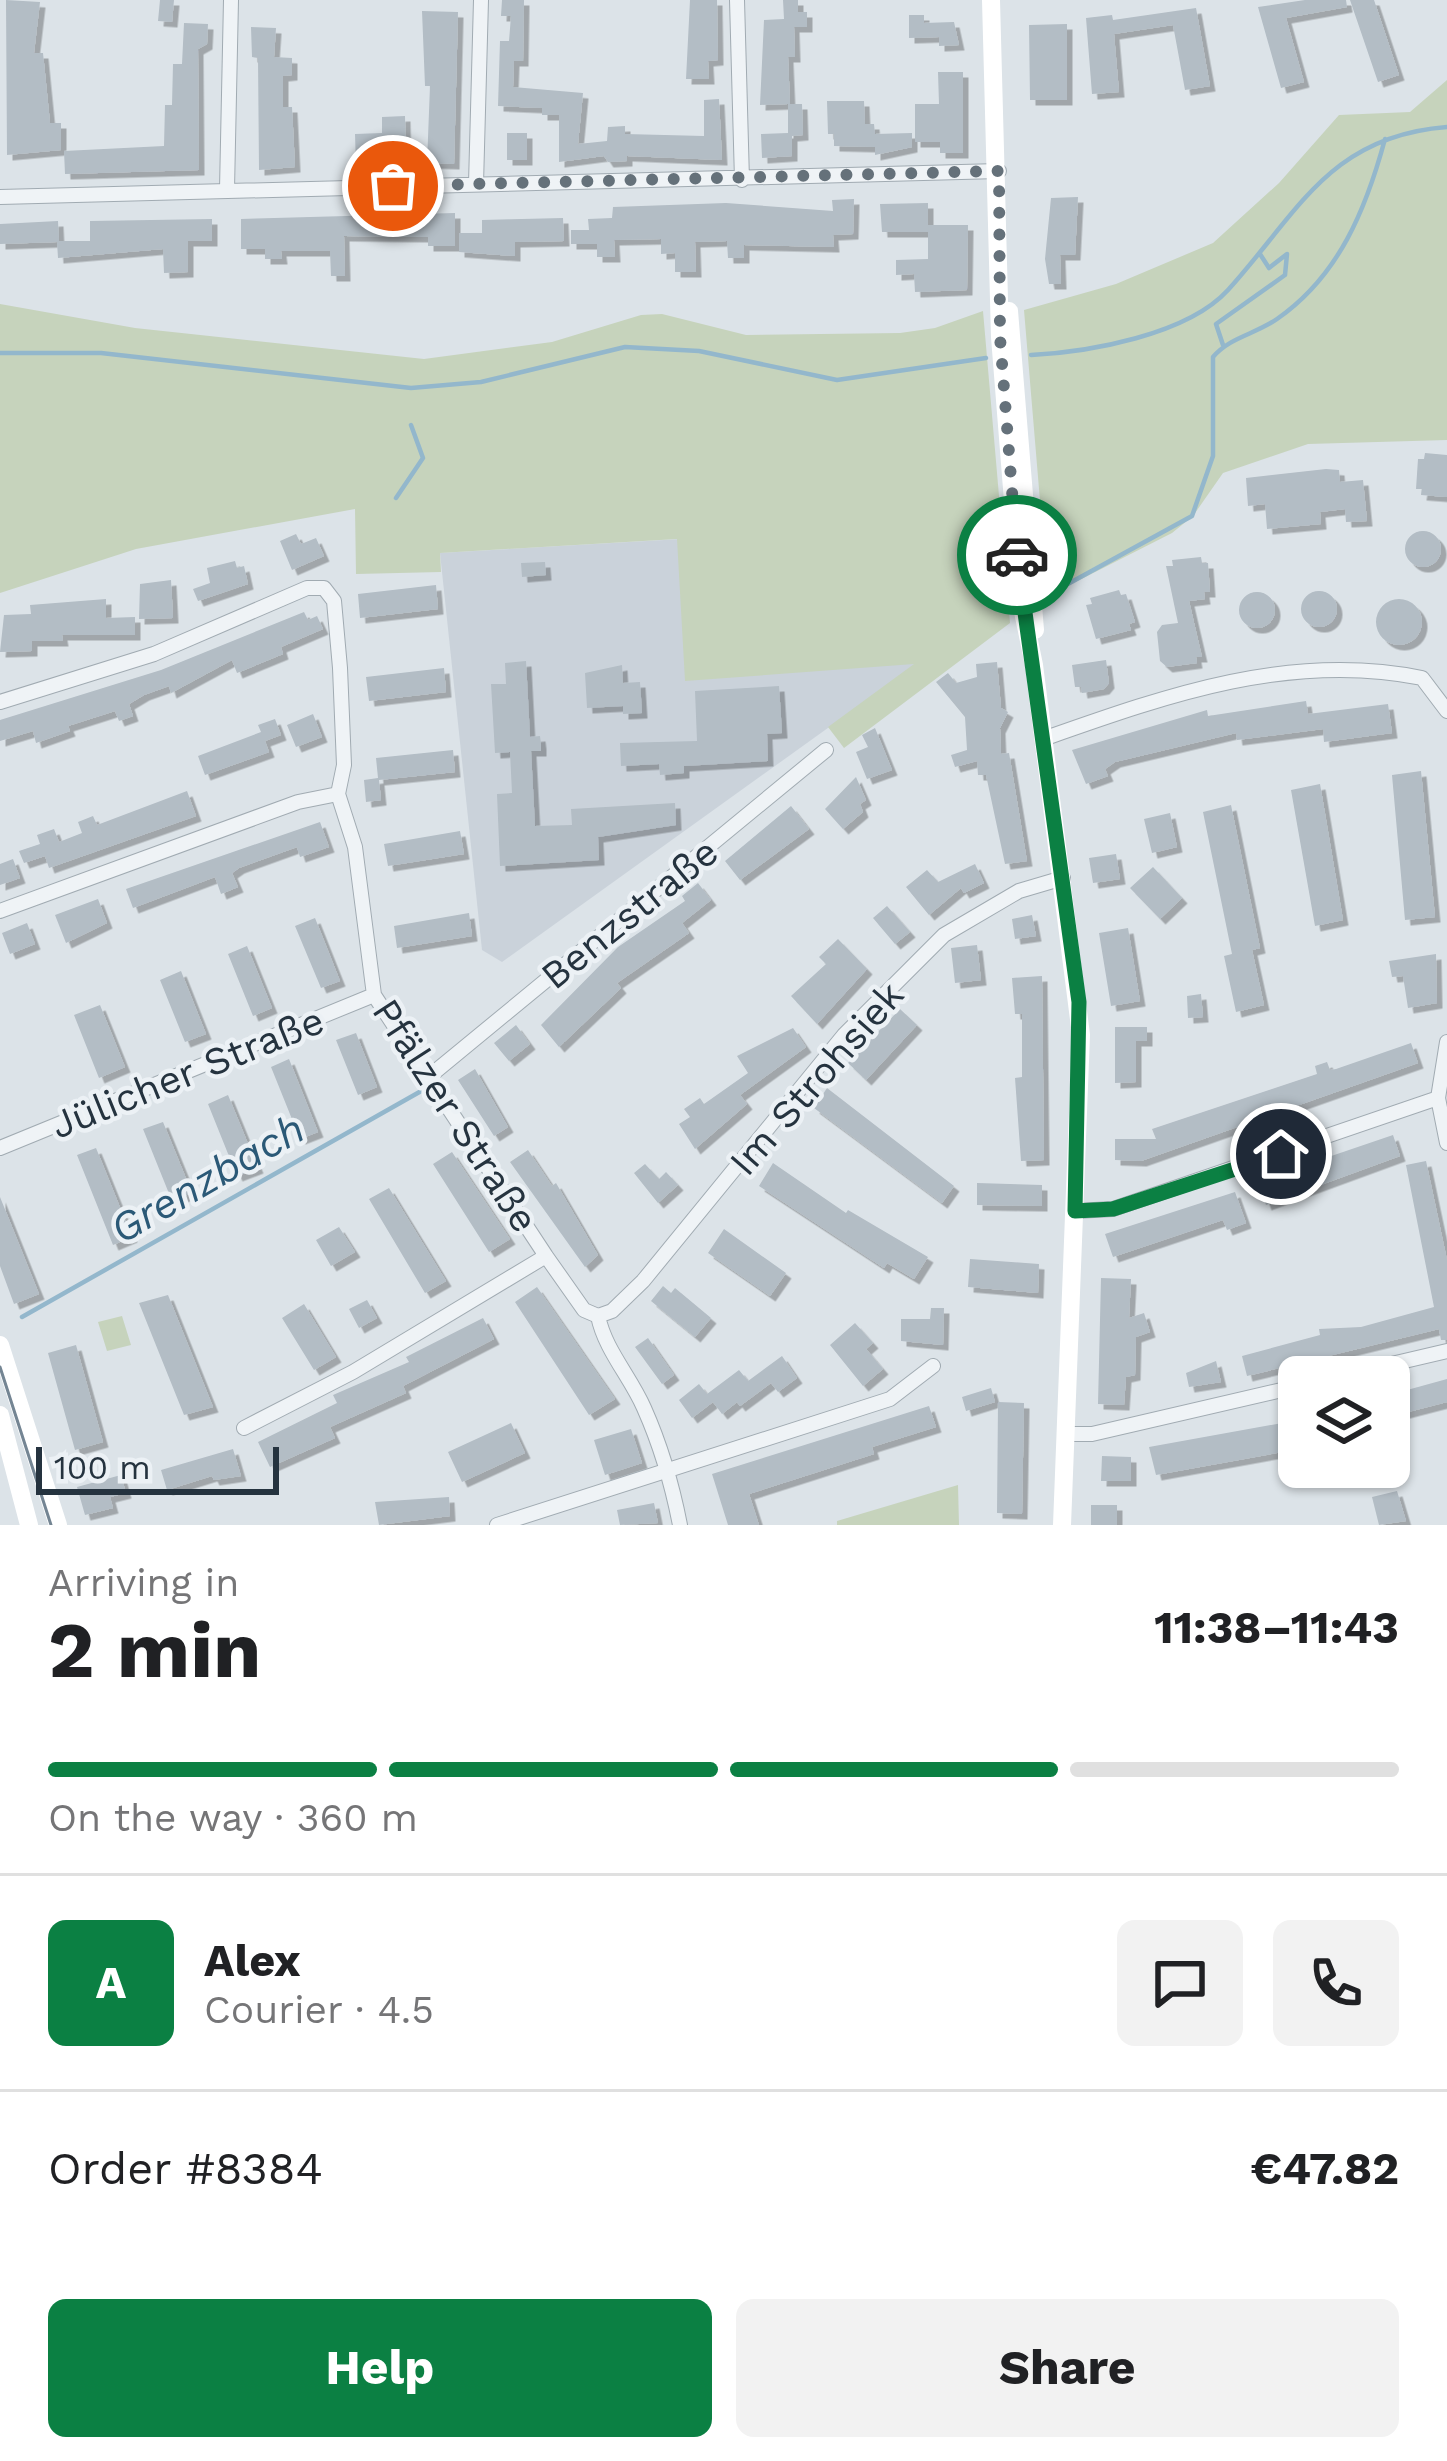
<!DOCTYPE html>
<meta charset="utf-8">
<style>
:root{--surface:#fff;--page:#f2f2f2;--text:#202124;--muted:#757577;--line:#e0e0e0;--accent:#0b8043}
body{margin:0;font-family:"Work Sans",sans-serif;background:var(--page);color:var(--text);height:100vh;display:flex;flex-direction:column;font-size:45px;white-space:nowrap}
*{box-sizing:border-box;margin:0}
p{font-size:39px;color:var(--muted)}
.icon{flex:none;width:66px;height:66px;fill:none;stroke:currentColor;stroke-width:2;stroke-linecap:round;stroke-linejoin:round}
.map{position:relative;height:1525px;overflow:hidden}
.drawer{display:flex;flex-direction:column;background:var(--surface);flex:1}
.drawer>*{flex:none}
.buttons{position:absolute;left:1278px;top:1356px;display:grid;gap:24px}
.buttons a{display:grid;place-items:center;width:132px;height:132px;border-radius:18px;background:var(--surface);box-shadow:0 3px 9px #0004;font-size:60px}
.scale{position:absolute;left:36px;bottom:30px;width:243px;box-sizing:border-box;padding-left:12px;border:6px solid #25333f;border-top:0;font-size:33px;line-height:42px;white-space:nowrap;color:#25333f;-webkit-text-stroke:9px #ecf1f5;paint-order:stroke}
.pin{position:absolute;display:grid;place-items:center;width:102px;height:102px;color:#fff;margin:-51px;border:6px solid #fff;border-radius:50%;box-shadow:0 3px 12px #0007}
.courier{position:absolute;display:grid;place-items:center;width:120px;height:120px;margin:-60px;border:9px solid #0b8043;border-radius:50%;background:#fff;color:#222;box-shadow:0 3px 15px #0007}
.summary em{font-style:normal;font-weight:700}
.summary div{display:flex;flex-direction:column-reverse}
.summary{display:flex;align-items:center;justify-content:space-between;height:204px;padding:0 48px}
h1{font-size:78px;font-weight:700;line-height:90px}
.bar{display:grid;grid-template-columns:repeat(4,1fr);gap:18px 12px;align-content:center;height:144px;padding:0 48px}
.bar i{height:15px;border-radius:9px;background:var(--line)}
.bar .active{background:var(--accent)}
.bar p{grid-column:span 4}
.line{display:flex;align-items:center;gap:30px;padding:0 48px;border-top:3px solid var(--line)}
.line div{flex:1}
.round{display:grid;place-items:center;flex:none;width:126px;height:126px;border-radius:18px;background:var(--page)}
.action{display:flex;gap:24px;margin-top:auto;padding:24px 48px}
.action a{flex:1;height:138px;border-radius:18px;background:var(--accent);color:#fff;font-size:48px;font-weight:700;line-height:138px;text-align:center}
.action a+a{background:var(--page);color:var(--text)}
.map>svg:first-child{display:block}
</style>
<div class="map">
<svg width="1447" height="1525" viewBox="0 0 1447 1525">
<defs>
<filter id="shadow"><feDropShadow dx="5.5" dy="5.5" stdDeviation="0" flood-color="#0004"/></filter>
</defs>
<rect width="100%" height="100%" fill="#dce3e8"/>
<path fill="#cad2da" d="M907 526 917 664 502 962 482 950 440 553Z"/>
<path fill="#c6d3bc" d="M1447 80V440L1308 444 1223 473 1193 516 1172 533 1048 596 1024 310 1116 284 1213 243 1279 183 1339 115 1410 112Z
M0 304 135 328 424 359 552 342 641 315 662 314 746 335 900 333 935 328 983 311 1010 623 844 748 828 727 914 664 685 681 677 539 440 553 441 572 356 574 355 509 136 549 0 593Z
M122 1316 131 1345 107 1351 98 1322Z
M958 1485 959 1525H837V1521Z"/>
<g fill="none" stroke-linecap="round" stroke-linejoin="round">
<path stroke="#93b7cc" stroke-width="4.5" d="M1223 345 1216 324 1285 275 1287 254 1269 268 1260 254
M0 353H101L411 388 481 382 625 347 699 351 837 380 986 358
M1031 355C1089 352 1187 335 1228 290 1298 213 1329 136 1447 127
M396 498 423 458 411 425
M1055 591 1192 516 1213 456V357C1230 337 1256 334 1277 319 1339 276 1366 209 1385 139
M22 1317 423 1090"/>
</g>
<path fill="#b3bdc5" filter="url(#shadow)" d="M6 0 40 2 34 53H43L50 123H61V150L7 155Z
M160 0H174L172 22 158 21Z
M502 0H524L523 61H514L513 87 583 93 578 144 607 141 608 127 625 126V134L704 136V100L719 99 722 160 627 156V161L608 162 604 156 559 162V115H542V108L498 106 500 41H509L511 16H501Z
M690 0H717L718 60 708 61 709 79H686Z
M783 0H798V12H807V27H794L795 57H788L790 104H802L803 135 792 136V156L762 158 761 134 788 133V104L760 105 764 20 784 19Z
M1305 0H1346L1347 7 1286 18 1304 82 1281 88 1258 7Z
M1350 0H1374L1399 75 1378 82Z
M1196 8 1210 86 1185 90 1173 25 1114 34 1119 92 1092 94 1086 18 1112 15 1113 20Z
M422 11 458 12 454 164 427 163 430 86H425Z
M909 15H924V23L954 22 959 45 939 46V37L909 38Z
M184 23 208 24 207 44 198 49 199 170 65 174 64 151 164 146 165 105H172L173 64H182Z
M1067 24V100H1030L1029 25Z
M251 27 276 28 274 57 292 58V75L283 76V107H292L295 167 259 170 258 58 252 57Z
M938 72H963V153H940V142H915V104H939Z
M827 101H864L865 124H874L875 134 912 133V147L875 155V147L834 146V134H828Z
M405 116 406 162 356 166 355 134 382 133V117Z
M507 133H527V160H507Z
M1078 197 1075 255H1060L1061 284H1049L1045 259 1051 198Z
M854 199 853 234 833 235 834 247 744 245V258H728L727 241 695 242 696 272H675V253L661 254V239L614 240 615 257H597V244H571V230H589L588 219 612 218 613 207 726 203 833 211 832 200Z
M928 203V232H882L880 204Z
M455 213V246H428V237L344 236 345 276H331L330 251H281L282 259H265V249H241V219Z
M563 218 564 241 515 242V256L459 252V233H482V220Z
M212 219V241H188V272L164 273 163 249 58 258 57 242 0 244V224L58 221 59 241H90V221Z
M928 225H968L967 290 915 292 914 274 896 275V260L928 259Z
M1425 453 1447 455V497L1421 495 1422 489H1416L1418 459H1424Z
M1326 469 1339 470 1340 482 1363 480 1367 521 1346 522 1345 509 1320 512 1321 524 1267 529 1265 504 1248 506 1246 478Z
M1405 549a18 18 0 1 1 36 0a18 18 0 1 1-36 0Z
M296 534 301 544 316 538 324 556 292 570 280 541Z
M1201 557 1202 563H1208L1210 592H1204L1205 599 1189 601 1202 657H1196L1197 663 1167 667 1160 661 1157 632 1162 625 1178 623 1166 566H1173L1172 560Z
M235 561 237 568 244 566 248 584 198 601 193 589 210 583 207 568Z
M545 562 546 575 522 577 521 563Z
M171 580 173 618 139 619 140 584Z
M436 585 438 609 360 618 358 594Z
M1119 590 1121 595 1126 594 1135 622 1129 624 1131 630 1096 639 1086 605 1092 604 1090 598Z
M1301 609a18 18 0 1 1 36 0a18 18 0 1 1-36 0Z
M1239 610a18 18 0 1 1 36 0a18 18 0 1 1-36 0Z
M106 599V618L135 617V635H62L63 641H32V651L0 652 4 615 31 614 30 605Z
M1376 622a23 23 0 1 1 46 0a23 23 0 1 1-46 0Z
M304 612 308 620 317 616 323 629 281 647 283 654 237 673 232 660 171 693 169 686 144 695 129 704 133 716 119 721 115 711 68 726 70 731 36 743 33 731 0 741V720L161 670Z
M1106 660 1109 683 1104 689 1082 693 1081 687H1075L1072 665Z
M526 661 530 737 540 736 541 744V751H531L535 826 572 825 571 809 675 803 676 825 598 837 599 860 500 866 497 794 512 793 510 752 495 753 491 684H506L505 663Z
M997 662 1001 708 1008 712 1000 728 1001 754 1009 753 1027 861 1005 864 986 775H978L977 761 955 767 951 755 967 750 965 717 936 682 948 673 956 683 977 677 976 664Z
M622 665 623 683 640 682 642 713 623 714V706L587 708 585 673Z
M444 668 446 692 369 701 366 677Z
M779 686 782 733 767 734 768 761 684 766V773L660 775 659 764 621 766 620 743 697 741 695 691Z
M1306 701 1308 714 1388 704 1392 733 1324 742 1323 729 1237 740 1236 733 1115 762 1105 769 1108 776 1086 784 1072 750 1207 710 1208 716Z
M313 714 322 737 296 747 287 725Z
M275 719 281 735 265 741 269 752 205 775 198 756 261 732 258 725Z
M875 728 892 770 867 779 856 752 868 747 862 735Z
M453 750 455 772 379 780 381 800 366 802 364 780 378 778 376 758Z
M1421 771 1435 917 1405 920 1392 775Z
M856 777 866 800 860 804 863 812 843 829 825 809Z
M1320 784 1343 920 1315 926 1291 790Z
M187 791 196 816 49 868 45 856 24 863 19 851 40 844 37 835 54 829 59 842 82 833 78 822 93 816 97 825Z
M1231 805 1260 948 1252 950 1264 1005 1236 1012 1224 956 1232 954 1203 812Z
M791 806 809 829 740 880 725 861Z
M1170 813 1177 847 1152 853 1144 819Z
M320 822 329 847 300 857 297 847 239 868 232 873 238 887 221 894 215 877 133 908 126 889Z
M460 831 464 854 388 866 384 844Z
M1116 854 1120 879 1093 883 1089 858Z
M13 859 20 878 0 885V864Z
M975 864 984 883 964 893 961 888 929 915 906 887 927 870 938 882Z
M1153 867 1182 898 1160 919 1130 888Z
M698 883 711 900 682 923 689 933 617 983 621 988 559 1047 541 1025 618 947 685 901 682 896Z
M98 899 107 923 66 943 55 915Z
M887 906 910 932 895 944 873 918Z
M469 913 472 936 397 948 394 926Z
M1032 915 1036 936 1015 939 1012 919Z
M315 918 340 981 321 988 295 926Z
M27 923 35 944 10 954 2 933Z
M1128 928 1140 1001 1111 1006 1099 933Z
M838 939 867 969 817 1024 791 996 826 964 819 957Z
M977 945 981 980 955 983 951 948Z
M247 946 272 1008 253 1016 228 954Z
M1436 954 1437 1003 1408 1008 1403 976 1392 977 1389 961Z
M181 971 206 1034 185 1042 160 980Z
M1042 976 1044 1160 1021 1161 1015 1078 1022 1077V1014H1015L1012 978Z
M1201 994 1203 1017 1188 1018 1187 996Z
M100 1005 125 1067 99 1078 74 1015Z
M900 1009 917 1025 866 1080 848 1063Z
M516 1025 530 1044 509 1061 494 1043Z
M1115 1027H1147V1041H1136V1082L1115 1083Z
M793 1028 806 1047 740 1095 747 1104 695 1149 679 1124 690 1117 684 1109 700 1098 704 1104 748 1073 737 1056Z
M356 1033 377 1087 358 1095 336 1040Z
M1411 1043 1418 1063 1141 1161 1115 1160V1139H1156L1152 1129 1317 1074 1315 1066 1327 1062 1330 1070 1336 1069Z
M289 1059 318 1132 300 1139 271 1067Z
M475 1069 508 1127 494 1136 458 1080Z
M827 1088 954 1186 942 1203 814 1108Z
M228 1095 258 1168 237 1176 208 1104Z
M163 1122 192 1193 172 1201 143 1129Z
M1393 1135 1400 1156 1266 1205 1258 1181Z
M96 1148 132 1237 113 1245 77 1155Z
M528 1150 552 1186 556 1183 598 1255 585 1267 510 1162Z
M452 1152 510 1239 489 1252 433 1164Z
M1426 1161 1447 1260V1340H1441L1439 1329 1247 1376 1242 1356 1320 1335 1319 1329 1361 1327 1434 1307 1406 1165Z
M773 1163 846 1213 848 1210 928 1257 914 1279 887 1263 884 1268 759 1186Z
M645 1164 659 1179 666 1172 678 1185 658 1203 634 1173Z
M977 1183 1042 1185V1206L977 1205Z
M389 1188 446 1281 425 1293 369 1199Z
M1235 1192 1246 1223 1227 1230 1223 1220 1113 1257 1105 1234Z
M0 1197 39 1294 14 1304 0 1266Z
M339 1227 355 1252 331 1266 316 1240Z
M724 1229 786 1273 770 1296 708 1253Z
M970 1259 1039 1264 1038 1293 968 1287Z
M1101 1278 1131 1279 1129 1318 1144 1313 1150 1332 1136 1337 1135 1375 1126 1377 1124 1405 1098 1404Z
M663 1286 671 1293 675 1288 711 1318 695 1337 651 1301Z
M537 1287 615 1399 589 1415 515 1302Z
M168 1295 213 1407 184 1415 139 1303Z
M367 1300 377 1318 359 1328 349 1309Z
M304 1304 336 1357 314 1370 282 1318Z
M931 1308H944L943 1345 901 1341V1319H930Z
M483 1318 494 1339 403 1386 406 1393 330 1427 335 1438 270 1467 258 1442 337 1403 333 1395 409 1362 406 1357Z
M855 1323 873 1343 866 1349 883 1369 863 1386 830 1345Z
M648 1338 674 1375 662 1384 635 1347Z
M76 1345 103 1442 75 1450 48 1353Z
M782 1356 797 1378 778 1392 771 1383 740 1406 737 1402 722 1414 713 1402 692 1418 679 1400 699 1384 707 1394 739 1370 748 1381Z
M1216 1361 1221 1382 1189 1387 1186 1373Z
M1447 1379V1402L1389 1417V1395Z
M991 1388 995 1402 966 1411 962 1397Z
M998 1402 1024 1403 1022 1514 997 1513Z
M929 1406 936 1427 872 1447 874 1454 749 1494 759 1525H728L712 1474Z
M1299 1420V1449L1156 1475 1149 1447Z
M511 1423 525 1453 462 1482 448 1452Z
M631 1429 642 1463 605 1475 594 1440Z
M233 1449 241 1476 214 1480 212 1476 167 1490 161 1470Z
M1102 1456 1131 1457V1481H1101Z
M121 1475 126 1493 110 1497 113 1508 85 1515 77 1487Z
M1397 1491 1406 1521 1379 1525 1372 1497Z
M449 1497 450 1516 379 1525 375 1502Z
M654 1503 658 1523 620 1525 617 1510Z
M1091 1505H1117V1525H1091Z"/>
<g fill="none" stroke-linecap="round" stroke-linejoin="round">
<defs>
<path id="street" d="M737 0 742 180
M476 184 481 0
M227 189 231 0
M0 197 999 171
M0 702 154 654 307 588H324L334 601 340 668 344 765 338 794 355 847 374 995 546 1256 584 1310 598 1316C605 1350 630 1376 644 1408 661 1446 672 1484 680 1525
M1043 739C1165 696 1290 651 1422 678L1447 711
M0 911 298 802 338 794
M431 1075 826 750
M1438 1098 1447 1143
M0 1148 374 995
M1075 1211 1113 1209 1438 1098 1447 1042
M598 1316 612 1311 643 1281 844 1035 944 935 1019 891 1063 878
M1336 1377 1447 1351
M244 1428 353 1372 546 1256
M1067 1434H1092L1299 1386
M497 1525 890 1399 933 1366"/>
</defs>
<use href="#street" stroke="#a1abb2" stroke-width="16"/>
<use href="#street" stroke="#eff3f6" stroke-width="14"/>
<path stroke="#fff" stroke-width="18" d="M991 0 1000 337 1021 602 1034 665 1081 1035 1062 1525
M1009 311 1035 630
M0 1345 58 1525
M0 1415 29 1525"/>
<path stroke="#748593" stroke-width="3" d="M0 1367 51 1525"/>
</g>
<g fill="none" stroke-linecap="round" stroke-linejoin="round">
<path stroke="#65717a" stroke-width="12" stroke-dasharray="0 21.6" d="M393 186 999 171 1000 337 1017 555"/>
<path stroke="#0b8043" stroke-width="15" d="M1017 555 1079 1002 1075 1211 1113 1209 1281 1154"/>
</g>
<g text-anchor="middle" stroke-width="9" stroke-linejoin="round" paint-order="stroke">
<g font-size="39" fill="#25333f" stroke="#ecf1f5">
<text transform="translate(629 913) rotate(-39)" y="14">Benzstraße</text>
<text transform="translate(187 1072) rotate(-22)" y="14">Jülicher Straße</text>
<text transform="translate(816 1078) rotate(-49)" y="14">Im Strohsiek</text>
<text transform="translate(456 1115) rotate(57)" y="14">Pfälzer Straße</text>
</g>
<g font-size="42" font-style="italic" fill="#2b5977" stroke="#ecf1f5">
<text transform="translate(207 1178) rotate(-30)" y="15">Grenzbach</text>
</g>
</g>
</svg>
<div class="buttons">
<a><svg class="icon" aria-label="layers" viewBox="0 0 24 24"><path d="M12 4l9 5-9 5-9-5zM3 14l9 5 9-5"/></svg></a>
</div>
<div class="scale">100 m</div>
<div class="pin" style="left:393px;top:186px;background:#ea580c"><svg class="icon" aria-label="bag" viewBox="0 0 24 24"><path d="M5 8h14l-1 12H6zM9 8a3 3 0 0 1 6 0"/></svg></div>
<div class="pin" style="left:1281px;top:1154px;background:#1f2937"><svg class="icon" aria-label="home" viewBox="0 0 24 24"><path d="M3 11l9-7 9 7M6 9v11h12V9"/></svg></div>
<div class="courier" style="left:1017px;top:555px"><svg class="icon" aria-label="car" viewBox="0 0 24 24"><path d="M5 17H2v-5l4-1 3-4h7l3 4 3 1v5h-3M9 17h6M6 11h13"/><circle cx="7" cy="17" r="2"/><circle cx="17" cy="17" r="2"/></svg></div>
</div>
<section class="drawer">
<div class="summary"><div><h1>2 min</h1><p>Arriving in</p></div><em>11:38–11:43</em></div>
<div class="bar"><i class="active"></i><i class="active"></i><i class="active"></i><i></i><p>On the way · 360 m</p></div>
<div class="line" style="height:216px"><b class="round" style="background:var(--accent);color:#fff">A</b><div><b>Alex</b><p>Courier · 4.5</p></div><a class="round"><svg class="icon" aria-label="chat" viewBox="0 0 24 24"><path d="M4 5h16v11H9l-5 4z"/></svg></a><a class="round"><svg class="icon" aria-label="phone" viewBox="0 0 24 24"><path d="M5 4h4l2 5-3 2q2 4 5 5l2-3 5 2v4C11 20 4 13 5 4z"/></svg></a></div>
<div class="line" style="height:156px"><div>Order #8384</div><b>€47.82</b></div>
<div class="action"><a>Help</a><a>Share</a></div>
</section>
